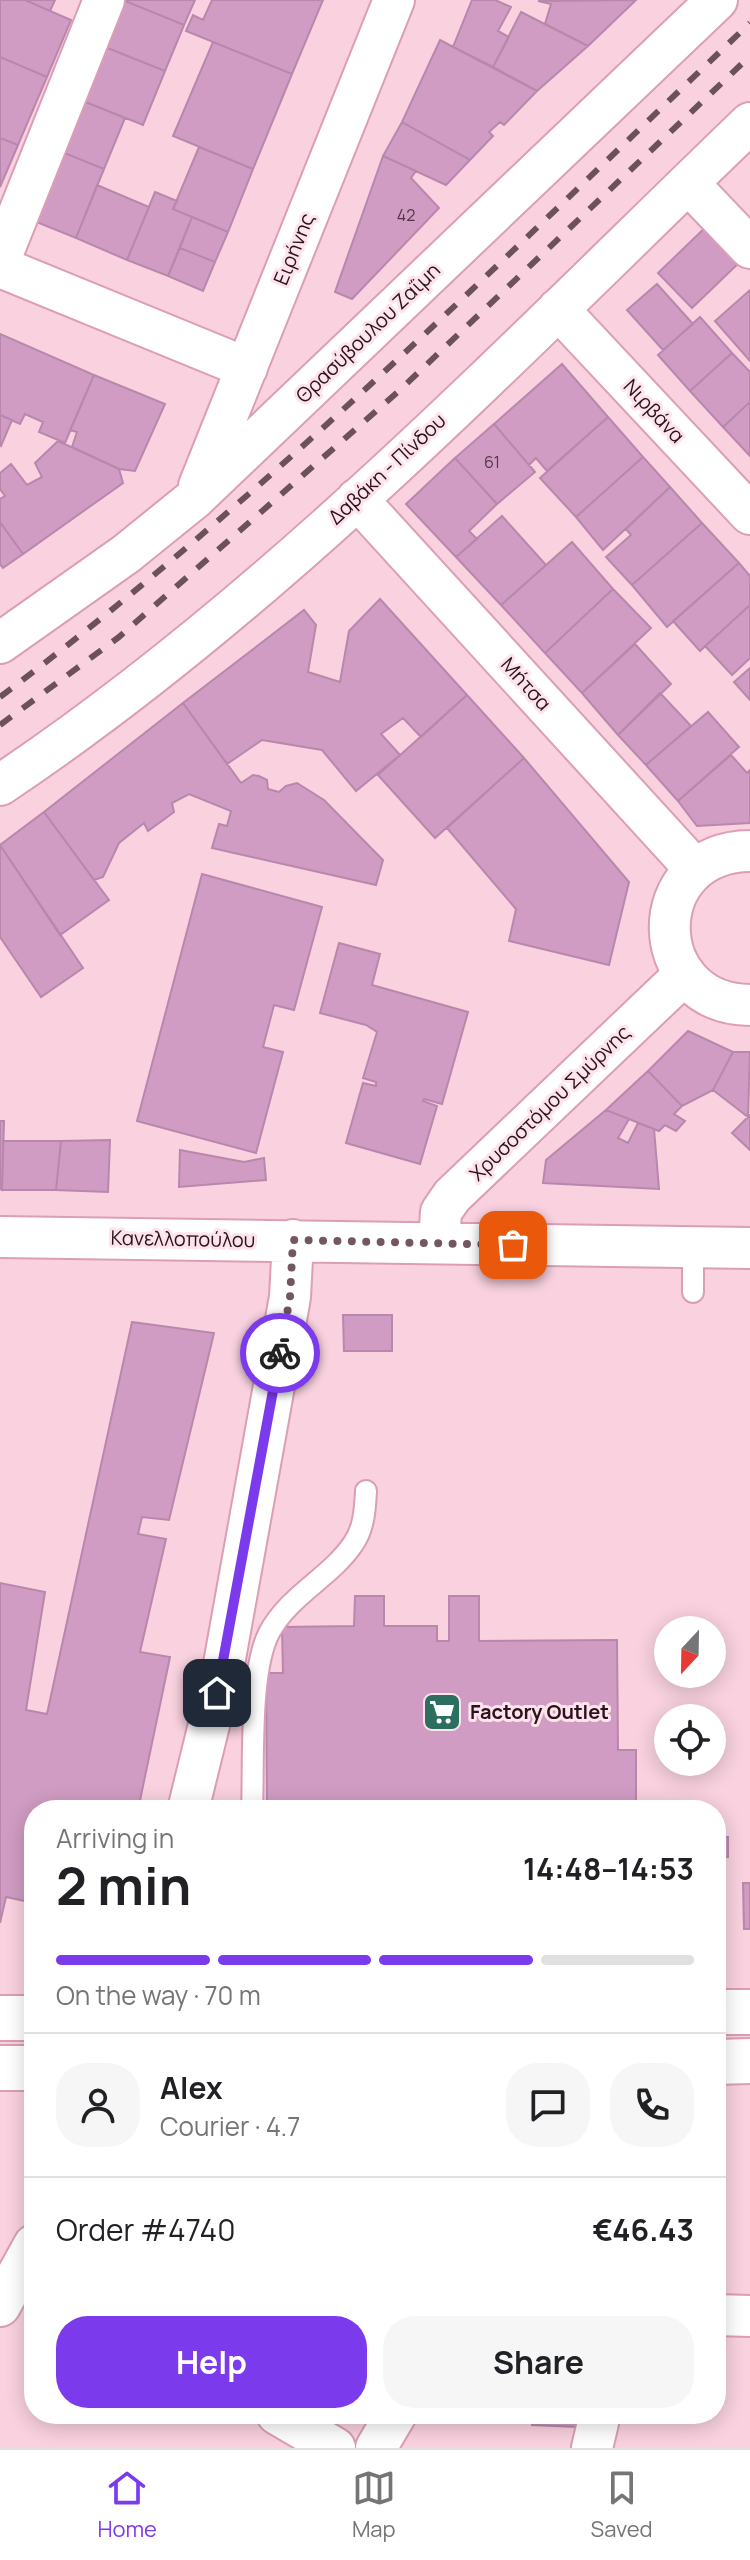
<!DOCTYPE html>
<meta charset="utf-8">
<style>
:root{--surface:#fff;--page:#f6f6f6;--text:#202124;--muted:#757577;--line:#e0e0e0;--accent:#7c3aed}
body{margin:0;font-family:Manrope,sans-serif;background:var(--page);color:var(--text);height:100vh;display:flex;flex-direction:column;font-size:30px;white-space:nowrap}
*{box-sizing:border-box;margin:0}
p{font-size:26px;color:var(--muted)}
.icon{flex:none;width:44px;height:44px;fill:none;stroke:currentColor;stroke-width:2;stroke-linecap:round;stroke-linejoin:round}
.map{position:relative;flex:1;overflow:hidden}
.sheet{position:absolute;left:24px;top:1800px;width:702px;height:624px;display:flex;flex-direction:column;background:var(--surface);border-radius:32px;box-shadow:0 4px 20px #0003}
.sheet>*{flex:none}
.needle{width:52px;rotate:202deg}
.buttons{position:absolute;left:654px;top:1616px;display:grid;gap:16px}
.buttons a{display:grid;place-items:center;width:72px;height:72px;border-radius:50%;background:var(--surface);box-shadow:0 4px 20px #0003;font-size:40px}
.pin{position:absolute;display:grid;place-items:center;width:68px;height:68px;color:#fff;margin:-34px;border-radius:16px;box-shadow:0 4px 12px #0006}
.courier{position:absolute;display:grid;place-items:center;width:80px;height:80px;margin:-40px;border:6px solid #7c3aed;border-radius:50%;background:#fff;color:#222;box-shadow:0 2px 10px #0007}
.head em{font-style:normal;font-weight:700}
.head div{display:flex;flex-direction:column-reverse}
.head{display:flex;align-items:center;justify-content:space-between;height:136px;padding:0 32px}
h1{font-size:52px;font-weight:700;line-height:60px}
.bar{display:grid;grid-template-columns:repeat(4,1fr);gap:12px 8px;align-content:center;height:96px;padding:0 32px}
.bar i{height:10px;border-radius:6px;background:var(--line)}
.bar .active{background:var(--accent)}
.bar p{grid-column:span 4}
.line{display:flex;align-items:center;gap:20px;padding:0 32px;border-top:2px solid var(--line)}
.line div{flex:1}
.round{display:grid;place-items:center;flex:none;width:84px;height:84px;border-radius:32px;background:var(--page)}
.action{display:flex;gap:16px;margin-top:auto;padding:16px 32px}
.action a{flex:1;height:92px;border-radius:32px;background:var(--accent);color:#fff;font-size:32px;font-weight:700;line-height:92px;text-align:center}
.action a+a{background:var(--page);color:var(--text)}
.tab-bar{display:flex;justify-content:space-around;align-items:center;height:112px;border-top:2px solid var(--line);background:var(--surface);font-size:22px;color:var(--muted)}
.tab-bar a{display:grid;justify-items:center;gap:4px}
.tab-bar .active{color:var(--accent)}
.map>svg:first-child{display:block}
</style>
<div class="map">
<svg width="750" height="2448" viewBox="0 0 750 2448">
<rect width="100%" height="100%" fill="#f9d1df"/>
<path fill="#d09cc3" stroke="#b987ac" stroke-width="2" d="M0 0H25L71 20 47 77 0 57Z
M25 0H55L50 11Z
M123 0 184 25 165 71 100 45Z
M123 0H195L184 25Z
M212 0H323L292 74 186 31 193 15 203 20Z
M472 0H495L511 7 498 31 509 37 493 67 453 47Z
M636 0 588 46 545 24 551 4 538 1Z
M521 12 588 46 537 91 493 67Z
M440 40 537 91 504 125 500 122 489 132 493 136 470 160 402 122Z
M213 42 292 74 253 169 173 136Z
M100 45 165 71 143 125 78 99Z
M0 57 47 77 18 145 0 138Z
M78 99 125 118 104 169 57 150Z
M402 122 470 160 446 185 383 156Z
M0 138 18 145 0 187Z
M199 147 253 169 228 232 173 209Z
M57 150 104 169 76 238 29 219Z
M383 156 416 171 411 178 439 208 352 299 335 292Z
M97 185 149 207 127 260 76 238Z
M155 192 177 201 173 209 192 217 168 276 127 260Z
M192 217 228 232 215 262 180 248Z
M710 223 744 258 692 308 658 273Z
M180 248 215 262 203 291 168 276Z
M657 284 693 324 663 350 627 310Z
M750 290V361L715 321Z
M700 317 732 353 690 391 658 355Z
M0 334 94 375 65 443 39 432 43 422 25 414 20 424 0 415Z
M732 353 750 372V402L723 427 690 391Z
M562 364 608 417 547 471 536 458 529 465 494 424Z
M94 375 165 404 135 471 119 469 72 447 77 432 70 430Z
M750 402V456L723 427Z
M0 415 12 420 1 446 0 445Z
M608 417 643 457 576 517 540 478Z
M494 424 535 472 497 504 455 458Z
M58 441 119 469 123 483 23 554 0 522V499L5 496 0 489V473L11 464 27 485 42 477 35 463Z
M643 457 670 487 603 550 576 517Z
M455 458 497 504 469 531 477 539 456 557 406 504Z
M670 487 702 523 632 585 606 557 631 535 626 529Z
M502 516 546 565 501 605 456 557Z
M0 522 23 554 3 568 0 564Z
M702 523 739 563 667 627 632 585Z
M572 542 613 589 545 653 501 605Z
M739 563 750 576V605L700 651 673 621Z
M613 589 651 628 582 693 545 653Z
M380 599 467 695 421 737 403 718 381 734 400 755 356 791 322 750 262 740 227 764 183 703 304 610 316 625 308 672 340 682 349 631Z
M750 605V658L732 675 705 646Z
M635 644 671 684 618 735 582 693Z
M750 668V700L734 682Z
M660 693 691 726 646 765 618 735Z
M467 695 524 758 435 838 378 775Z
M183 703 241 783 253 775 259 776 267 780 268 789 279 792 286 786 297 783 324 800 383 860 376 885 212 848 219 824 227 826 231 811 189 794 172 803 174 812 148 831 144 823 119 843 103 877 94 880 44 812Z
M708 712 739 747 678 801 646 765Z
M731 755 747 773 750 770V823L697 826 678 801Z
M524 758 629 882 609 965 509 941 516 909 447 828Z
M44 812 109 900 60 935 0 845Z
M0 845 83 968 41 997 0 937Z
M202 874 322 907 294 1010 274 1005 263 1047 283 1052 256 1153 137 1121Z
M339 943 380 954 372 985 468 1012 442 1104 424 1099 423 1101 437 1106 420 1164 346 1143 363 1083 376 1086V1082L363 1078 377 1032 366 1025 320 1013Z
M688 1031 733 1052 713 1090 682 1106 648 1071Z
M733 1052H750L748 1117 713 1090Z
M648 1071 682 1106 674 1114 685 1121 676 1131 665 1125 659 1131 606 1110Z
M606 1110 629 1119 618 1138 628 1143 638 1123 654 1129 659 1189 543 1183 546 1160Z
M750 1115V1150L732 1133Z
M0 1121H4L2 1190 0 1189Z
M110 1140 108 1192 56 1190 61 1141Z
M3 1141H61L56 1190H2Z
M180 1150 244 1162 264 1158 266 1180 179 1187Z
M343 1315H392V1351H344Z
M132 1322 214 1333 169 1520 142 1517 138 1534 166 1539 140 1652 170 1657 138 1810H34V1903L6 1897 0 1923V1583L45 1592 26 1710 47 1714Z
M355 1596H384V1626H437V1641H449V1596H479V1641L617 1640 618 1750H636V1803H619V1810H257V1805H267L266 1673H283L282 1627 354 1626Z
M716 1837H728V1857H716Z
M743 1883H750V1929H744Z
M533 2414H578L577 2427 532 2425Z"/>
<g fill="none" stroke-linecap="round" stroke-linejoin="round">
<defs>
<path id="lane" d="M693 1248V1292
M252 1810C254 1764 249 1672 269 1633 289 1595 331 1577 353 1544 364 1529 365 1509 366 1491"/>
<path id="street" d="M688 183 750 248
M0 260 104 0
M0 267 247 368
M558 309 750 514
M199 486 394 0
M357 499 695 869
M0 643 126 554 194 499 717 0
M0 785C273 603 514 350 750 123
M750 851C642 852 644 1004 750 1005
M0 1237 750 1248
M439 1243 441 1212 452 1196 685 974
M188 1810 224 1664 290 1297 293 1240
M0 2306 34 2245
M716 2315 750 2316
M277 2414 335 2448
M376 2448 396 2414
M592 2448 600 2414"/>
<path id="primary" d="M716 2012H750
M0 2018H34
M716 2062 750 2061
M0 2068H34"/>
</defs>
<use href="#lane" stroke="#dc9eb5" stroke-width="24"/>
<use href="#street" stroke="#dc9eb5" stroke-width="44"/>
<use href="#primary" stroke="#dc9eb5" stroke-width="48"/>
<use href="#lane" stroke="#fff" stroke-width="20"/>
<use href="#street" stroke="#fff" stroke-width="40"/>
<use href="#primary" stroke="#fff" stroke-width="44"/>
<path stroke="#6c505a" stroke-width="6" stroke-dasharray="14 14" stroke-linecap="butt" d="M0 697C269 495 507 255 750 23
M0 725 119 637 401 389 750 56"/>
</g>
<g fill="none" stroke-linecap="round" stroke-linejoin="round">
<path stroke="#725660" stroke-width="8" stroke-dasharray="0 14.4" d="M280 1353 290 1297 293 1240 513 1245"/>
<path stroke="#7c3aed" stroke-width="10" d="M217 1693 280 1353"/>
</g>
<defs>
<symbol id="supermarket-square" viewBox="-11 -11 22 22"><rect x="-9" y="-9" width="18" height="18" rx="4" fill="#2c6e5f" stroke="#fee3ec"/><path d="M-6-5.5h2.5l.6 2H6L4.5 2H-2.5L-4.4-4H-6ZM-1.5 3.2a1.3 1.3 0 1 0 .1 0ZM3 3.2a1.3 1.3 0 1 0 .1 0Z" fill="#fff"/></symbol>
</defs>
<g fill-rule="evenodd">
<use href="#supermarket-square" x="420" y="1690" width="44" height="44"/>
</g>
<g text-anchor="middle" stroke-width="6" stroke-linejoin="round" paint-order="stroke">
<g font-size="16" fill="#543546">
<text x="406" y="221">42</text>
<text x="492" y="468">61</text>
</g>
<g font-size="20" fill="#2a131c" stroke="#fee3ec">
<text transform="translate(294 249) rotate(-68)" y="7">Ειρήνης</text>
<text transform="translate(368 333) rotate(-44)" y="7">Θρασύβουλου Ζαΐμη</text>
<text transform="translate(654 411) rotate(47)" y="7">Νιρβάνα</text>
<text transform="translate(387 469) rotate(-43)" y="7">Δαβάκη - Πίνδου</text>
<text transform="translate(526 684) rotate(48)" y="7">Μήτσα</text>
<text transform="translate(550 1103) rotate(-44)" y="7">Χρυσοστόμου Σμύρνης</text>
<text transform="translate(183 1239) rotate(1)" y="7">Κανελλοπούλου</text>
</g>
<g font-size="20" font-weight="bold" fill="#2a131c" stroke="#fee3ec" text-anchor="start">
<text x="470" y="1719">Factory Outlet</text>
</g>
</g>
</svg>
<div class="buttons">
<a><svg class="needle" viewBox="-14 -14 28 28"><path d="M0-13l5 13h-10z" fill="#e53935"/><path d="M0 13l5-13h-10z" fill="#757577"/></svg></a>
<a><svg class="icon" aria-label="locate" viewBox="0 0 24 24"><circle cx="12" cy="12" r="6"/><path d="M12 2v4M12 18v4M2 12h4M18 12h4"/></svg></a>
</div>
<div class="pin" style="left:513px;top:1245px;background:#ea580c"><svg class="icon" aria-label="bag" viewBox="0 0 24 24"><path d="M5 8h14l-1 12H6zM9 8a3 3 0 0 1 6 0"/></svg></div>
<div class="pin" style="left:217px;top:1693px;background:#1f2937"><svg class="icon" aria-label="home" viewBox="0 0 24 24"><path d="M3 11l9-7 9 7M6 9v11h12V9"/></svg></div>
<div class="courier" style="left:280px;top:1353px"><svg class="icon" aria-label="bike" viewBox="0 0 24 24"><circle cx="6" cy="16" r="4"/><circle cx="18" cy="16" r="4"/><path d="M6 16l4-8h5l3 8M10 8l3 8H6M13 5h3"/></svg></div>
<section class="sheet">
<div class="head"><div><h1>2 min</h1><p>Arriving in</p></div><em>14:48–14:53</em></div>
<div class="bar"><i class="active"></i><i class="active"></i><i class="active"></i><i></i><p>On the way · 70 m</p></div>
<div class="line" style="height:144px"><a class="round"><svg class="icon" aria-label="person" viewBox="0 0 24 24"><circle cx="12" cy="8" r="4"/><path d="M4 21q1-7 8-7t8 7"/></svg></a><div><b>Alex</b><p>Courier · 4.7</p></div><a class="round"><svg class="icon" aria-label="chat" viewBox="0 0 24 24"><path d="M4 5h16v11H9l-5 4z"/></svg></a><a class="round"><svg class="icon" aria-label="phone" viewBox="0 0 24 24"><path d="M5 4h4l2 5-3 2q2 4 5 5l2-3 5 2v4C11 20 4 13 5 4z"/></svg></a></div>
<div class="line" style="height:104px"><div>Order #4740</div><b>€46.43</b></div>
<div class="action"><a>Help</a><a>Share</a></div>
</section>
</div>
<nav class="tab-bar">
<a class="active"><svg class="icon" aria-label="home" viewBox="0 0 24 24"><path d="M3 11l9-7 9 7M6 9v11h12V9"/></svg>Home</a>
<a><svg class="icon" aria-label="map" viewBox="0 0 24 24"><path d="M3 6l6-2 6 2 6-2v14l-6 2-6-2-6 2zM9 4v14M15 6v14"/></svg>Map</a>
<a><svg class="icon" aria-label="saved" viewBox="0 0 24 24"><path d="M7 4h10v16l-5-4-5 4z"/></svg>Saved</a>
</nav>
